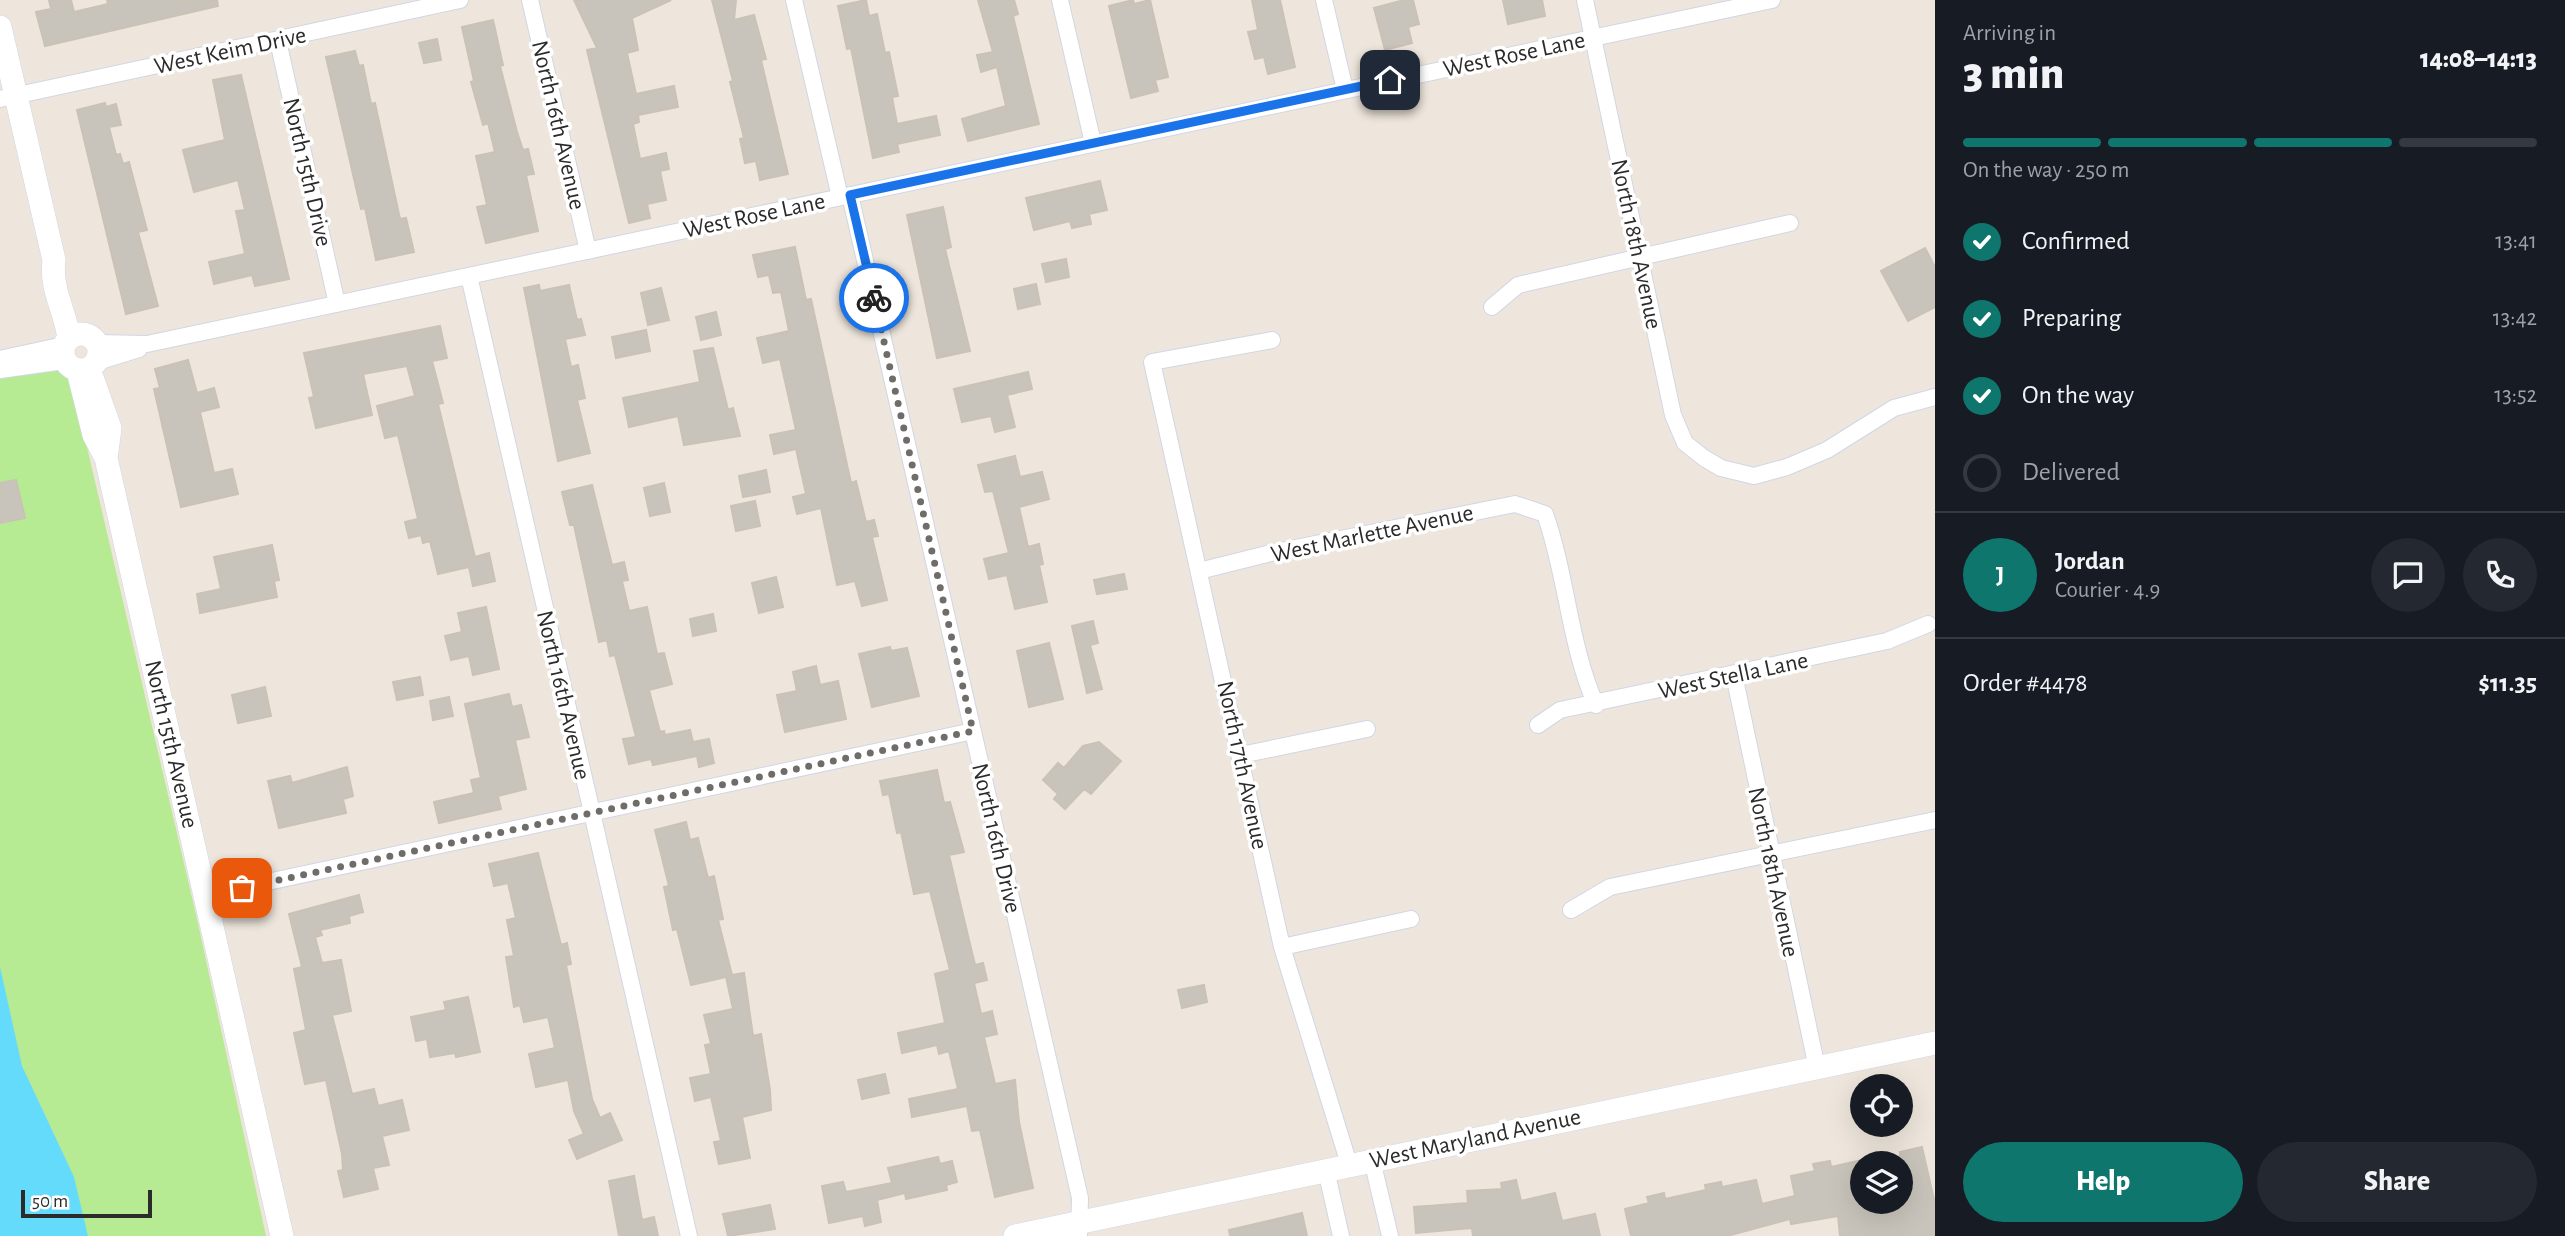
<!DOCTYPE html>
<meta charset="utf-8">
<style>
:root{--surface:#171b24;--page:#242831;--text:#f1f3f6;--muted:#9ea1a6;--line:#363941;--accent:#0f766e}
body{margin:0;font-family:"Alegreya Sans",sans-serif;background:var(--page);color:var(--text);height:100vh;display:flex;flex-direction:column;font-size:26px;white-space:nowrap}
*{box-sizing:border-box;margin:0}
p{font-size:23px;color:var(--muted)}
.icon{flex:none;width:38px;height:38px;fill:none;stroke:currentColor;stroke-width:2;stroke-linecap:round;stroke-linejoin:round}
.map{position:relative;flex:1;overflow:hidden}
.details{display:flex;flex-direction:column;background:var(--surface);width:630px}
.details>*{flex:none}
.buttons{position:absolute;left:1850px;top:1074px;display:grid;gap:14px}
.buttons a{display:grid;place-items:center;width:63px;height:63px;border-radius:50%;background:var(--surface);box-shadow:0 7px 28px #0002;font-size:35px}
.scale{position:absolute;left:21px;bottom:18px;width:131px;box-sizing:border-box;padding-left:7px;border:4px solid #2b2b2b;border-top:0;font-size:19px;line-height:24px;white-space:nowrap;color:#2b2b2b;-webkit-text-stroke:5px #fff;paint-order:stroke}
.pin{position:absolute;display:grid;place-items:center;width:60px;height:60px;color:#fff;margin:-30px;border-radius:14px;box-shadow:0 4px 10px #0006}
.courier{position:absolute;display:grid;place-items:center;width:70px;height:70px;margin:-35px;border:5px solid #1a73e8;border-radius:50%;background:#fff;color:#222;box-shadow:0 2px 9px #0007}
.summary em{font-style:normal;font-weight:800}
.summary div{display:flex;flex-direction:column-reverse}
.summary{display:flex;align-items:center;justify-content:space-between;height:119px;padding:0 28px}
h1{font-size:46px;font-weight:800;line-height:52px}
.bar{display:grid;grid-template-columns:repeat(4,1fr);gap:10px 7px;align-content:center;height:84px;padding:0 28px}
.bar i{height:9px;border-radius:5px;background:var(--line)}
.bar .active{background:var(--accent)}
.bar p{grid-column:span 4}
.line{display:flex;align-items:center;gap:18px;padding:0 28px;border-top:2px solid var(--line)}
.line div{flex:1}
.round{display:grid;place-items:center;flex:none;width:74px;height:74px;border-radius:37px;background:var(--page)}
ol{padding:0 28px;list-style:none}
li{display:flex;align-items:center;gap:21px;height:77px}
li p{margin-inline-start:auto}
li .icon{padding:7px;border-radius:50%;background:var(--accent);color:#fff;stroke-width:4}
li:last-child{color:var(--muted)}
li i{width:38px;height:38px;border:4px solid var(--line);border-radius:50%}
.button{display:flex;gap:14px;margin-top:auto;padding:14px 28px}
.button a{flex:1;height:80px;border-radius:42px;background:var(--accent);color:#fff;font-size:28px;font-weight:800;line-height:80px;text-align:center}
.button a+a{background:var(--page);color:var(--text)}
main{display:flex;flex:1;min-height:0}
.map>svg:first-child{display:block}
</style>
<main>
<div class="map">
<svg width="1935" height="1236" viewBox="0 0 1935 1236">
<rect width="100%" height="100%" fill="#eee6dc"/>
<path fill="#b6ea93" d="M55 366 69 376 73 387 197 919 266 1236H0V376Z"/>
<path fill="#65dbfb" d="M0 967 22 1066 74 1177 88 1236H0Z"/>
<path fill="#c9c4bb" stroke="#cac2b5" stroke-width="2" d="M49 0H71L74 12 108 4 107 0H217L218 6 45 46 36 12 51 9Z
M574 0H671L632 18 638 50 627 53 636 94 674 86 678 107 638 115 639 122 633 124 640 159 666 153 669 169 660 171 666 200 647 204 650 218 629 223 587 50 597 48Z
M712 0H736L734 20 754 15 766 59 761 60 788 174 760 180 756 161 745 163 740 139 744 138 730 82 733 81Z
M866 0 869 16 877 14 885 53 889 52 898 96 892 97 897 124 936 116 940 135 897 144 899 152 873 158 851 48 847 49 838 6Z
M978 0H1014L1018 14 1013 16 1039 124 968 141 962 119 1006 106 997 67 981 72 977 55 993 52Z
M1133 0 1134 4 1150 0 1168 77 1155 80 1158 91 1131 98 1109 6Z
M1252 0H1280L1295 67 1268 74 1264 57 1255 59 1248 32 1258 30Z
M1404 0H1413L1419 24 1408 27 1412 43 1385 50 1374 8Z
M1503 0H1542L1545 16 1508 24Z
M493 20 503 65 500 66 517 132 523 150 528 149 534 174 526 175 538 231 486 243 477 207 487 205 476 156 495 152 488 123 483 125 471 82 474 81 462 27Z
M437 39 441 60 424 63 419 43Z
M355 51 359 66 363 65 371 104 375 103 400 219 406 218 414 252 376 260 365 208 361 209 326 57Z
M241 75 289 279 255 286 252 275 214 284 209 262 245 254 236 211 245 210 238 180 194 192 183 150 225 140 213 80Z
M105 103 106 107 116 104 121 125 109 127 116 155 120 154 123 164 129 162 147 230 138 232 158 306 126 314 77 110Z
M1100 181 1107 210 1089 214 1091 224 1072 228 1070 221 1034 230 1026 198Z
M943 207 951 247 945 249 970 351 937 358 907 215Z
M795 247 806 300 811 299 851 483 856 481 866 522 874 520 878 536 872 537 887 600 862 606 855 581 837 585 821 508 797 514 793 497 806 494 796 449 774 454 770 435 796 430 780 359 763 363 757 338 789 331 781 292 773 293 769 275 758 277 753 255Z
M1925 248 1935 267V307L1908 321 1881 271Z
M1066 259 1069 277 1046 282 1042 264Z
M1036 284 1040 304 1018 309 1014 289Z
M539 285 540 291 569 285 577 320 581 319 585 335 565 339 571 367 578 365 585 398 577 400 590 453 558 461 524 288Z
M661 288 669 320 648 325 641 293Z
M716 312 721 335 701 340 696 317Z
M440 326 447 358 432 361 443 403 438 404 475 557 489 553 495 581 473 586 469 567 438 574 430 541 423 543 421 535 409 538 405 522 418 519 398 435 385 438 377 406 415 396 407 366 363 374 372 415 316 428 309 398 314 397 304 353Z
M646 330 650 351 616 358 612 337Z
M713 348 728 410 733 408 740 436 684 445 678 416 629 427 623 398 700 382 694 351Z
M188 360 197 393 214 388 219 407 200 412 214 473 232 469 238 494 181 507 154 389 160 388 155 369Z
M1028 372 1032 389 1007 395 1015 427 995 432 991 416 962 422 954 389Z
M1015 456 1020 477 1042 472 1049 499 1019 507 1028 547 1039 544 1043 564 1039 565 1047 602 1015 609 1007 575 989 579 984 559 1009 553 993 491 985 492 978 465Z
M766 470 770 492 743 497 739 476Z
M16 480 25 518 0 523V483Z
M664 483 670 512 650 516 644 488Z
M592 485 612 565 624 562 628 580 622 581 629 611 647 607 657 654 664 653 672 684 649 690 660 732 664 731 665 735 690 730 693 742 709 739 714 763 699 767 697 756 653 765 651 759 629 764 623 739 636 737 615 655 610 656 607 640 599 642 574 525H570L562 492Z
M755 501 760 526 736 531 731 506Z
M272 545 279 580 274 581 277 597 200 613 197 594 221 589 214 557Z
M1124 574 1127 589 1097 594 1094 580Z
M776 577 783 607 759 613 752 583Z
M486 607 499 669 473 675 469 656 451 660 445 636 462 632 458 613Z
M713 614 716 631 693 636 690 619Z
M1093 621 1098 643 1090 645 1102 689 1087 693 1072 626Z
M1049 643 1063 699 1029 707 1017 651Z
M890 647 891 651 907 648 919 696 872 707 859 654Z
M816 666 820 685 838 681 846 719 785 732 777 695 797 691 793 672Z
M420 677 423 695 397 700 393 682Z
M265 687 271 716 238 723 232 695Z
M509 694 512 707 521 705 529 737 515 740 526 789 498 796 501 809 439 823 434 802 474 793 471 780 481 778 465 704Z
M449 697 453 716 433 720 430 701Z
M1099 742 1121 761 1091 794 1084 789 1065 809 1054 799 1058 794 1043 780 1058 763 1064 768 1083 746Z
M347 767 353 796 343 799 346 813 279 828 268 781 290 776 292 783Z
M937 770 944 803 950 802 964 852 949 855 959 898 975 965 983 963 987 980 974 983 981 1014 992 1011 997 1034 984 1037 995 1084 1015 1080 1019 1122 1033 1188 995 1197 980 1130 972 1131 967 1106 912 1117 909 1099 958 1089 949 1051 939 1054 937 1045 902 1053 898 1033 945 1023 935 974 950 970 930 891 914 894 901 832 897 833 889 794 883 795 880 781Z
M686 822 690 840 698 838 708 878 714 876 723 919 718 920 732 975 744 973 753 1036 761 1034 770 1090 771 1110 742 1117 750 1158 719 1164 714 1142 721 1141 711 1097 695 1101 690 1078 711 1074 705 1045 711 1044 704 1015 733 1009 726 977 691 985 677 929 673 930 664 887 669 886 655 830Z
M538 853 561 945 567 943 571 964 566 965 592 1099 600 1118 610 1113 622 1140 577 1159 569 1140 584 1134 574 1111 568 1080 536 1087 529 1054 555 1048 548 1017 524 1022 520 1005 514 1007 506 957 514 956 507 920 516 918 508 883 494 886 489 864Z
M359 895 363 912 349 916 350 923 320 930 322 935 315 937 322 963 341 960 351 1011 332 1015 352 1094 374 1089 378 1106 402 1100 409 1130 382 1136 389 1165 373 1168 378 1189 344 1197 338 1171 343 1170 342 1154 326 1080 305 1084 294 1033 306 1030 294 969 302 967 289 914Z
M1204 985 1207 1002 1182 1008 1178 990Z
M468 997 480 1052 456 1057 455 1053 430 1057 427 1039 416 1041 411 1017 446 1010 444 1002Z
M885 1074 889 1093 862 1099 858 1080Z
M1922 1147 1935 1204V1236H1840L1838 1216 1791 1224 1790 1219 1727 1236H1631L1625 1209 1649 1203 1647 1197 1664 1193 1665 1199 1706 1190 1705 1185 1721 1182 1722 1187 1756 1180 1762 1204 1795 1196 1791 1176 1815 1171 1813 1164 1830 1161 1831 1167 1862 1160V1202H1900V1152Z
M938 1157 940 1164 952 1161 957 1182 946 1185 947 1190 906 1199 905 1193 877 1200 881 1222 865 1226 863 1216 829 1223 822 1186 843 1182 846 1192 892 1183 888 1168Z
M634 1176 642 1220 654 1217 658 1236H619L609 1181Z
M1516 1180 1521 1201 1555 1193 1562 1221 1595 1214 1600 1236H1473L1472 1228 1416 1233 1414 1207 1468 1203 1467 1191 1502 1189 1501 1183Z
M770 1205 775 1229 728 1236 723 1214Z
M1302 1213 1307 1236H1230L1229 1230Z"/>
<g fill="none" stroke-linecap="round" stroke-linejoin="round">
<defs>
<path id="street" d="M530 0 588 251
M794 0 840 197
M1060 0 1093 143
M1324 0 1345 90
M1585 0 1673 415 1685 443 1704 458 1721 468 1754 476 1787 467 1827 450 1894 408 1935 397
M278 41 337 304
M0 99 460 0
M850 195 1080 1198 1079 1236
M469 276 689 1236
M1492 307 1518 285 1790 223
M1272 340 1152 362 1282 947 1349 1164
M97 343 147 344 1772 0
M0 359 64 345
M97 362 139 349
M0 370 64 361
M1199 571 1271 553 1515 504 1545 514C1567 576 1569 644 1596 705
M1734 675 1817 1068
M1538 725 1560 710 1887 641 1928 624
M1241 755 1367 729
M207 895 973 731
M1571 910 1610 887 1935 820
M1282 947 1411 919
M1372 1160 1390 1236
M1326 1170 1341 1236"/>
<path id="secondary" d="M0 27 54 260C50 289 65 310 69 338
M63 352a18 18 0 1 1 36 0a18 18 0 1 1-36 0Z
M78 371 94 435 106 458 282 1236
M93 380 110 428 106 458
M1015 1236 1935 1043"/>
</defs>
<use href="#street" stroke="#d1d6e5" stroke-width="18"/>
<use href="#secondary" stroke="#d1d6e5" stroke-width="24"/>
<use href="#street" stroke="#fff" stroke-width="16"/>
<use href="#secondary" stroke="#fff" stroke-width="23"/>
</g>
<g fill="none" stroke-linecap="round" stroke-linejoin="round">
<path stroke="#6f6c69" stroke-width="7" stroke-dasharray="0 12.6" d="M242 888 973 731 874 298"/>
<path stroke="#1a73e8" stroke-width="9" d="M874 298 850 195 1390 80"/>
</g>
<g text-anchor="middle" stroke-width="7" stroke-linejoin="round" paint-order="stroke">
<g font-size="24" fill="#2b2b2b" stroke="#fff">
<text transform="translate(230 50) rotate(-12)" y="8">West Keim Drive</text>
<text transform="translate(1514 54) rotate(-12)" y="8">West Rose Lane</text>
<text transform="translate(559 125) rotate(77)" y="8">North 16th Avenue</text>
<text transform="translate(308 172) rotate(77)" y="8">North 15th Drive</text>
<text transform="translate(754 215) rotate(-12)" y="8">West Rose Lane</text>
<text transform="translate(1637 244) rotate(78)" y="8">North 18th Avenue</text>
<text transform="translate(1372 533) rotate(-12)" y="8">West Marlette Avenue</text>
<text transform="translate(1733 675) rotate(-12)" y="8">West Stella Lane</text>
<text transform="translate(564 695) rotate(77)" y="8">North 16th Avenue</text>
<text transform="translate(172 744) rotate(77)" y="8">North 15th Avenue</text>
<text transform="translate(1243 765) rotate(78)" y="8">North 17th Avenue</text>
<text transform="translate(997 838) rotate(77)" y="8">North 16th Drive</text>
<text transform="translate(1774 872) rotate(78)" y="8">North 18th Avenue</text>
<text transform="translate(1475 1138) rotate(-12)" y="8">West Maryland Avenue</text>
</g>
</g>
</svg>
<div class="buttons">
<a><svg class="icon" aria-label="locate" viewBox="0 0 24 24"><circle cx="12" cy="12" r="6"/><path d="M12 2v4M12 18v4M2 12h4M18 12h4"/></svg></a>
<a><svg class="icon" aria-label="layers" viewBox="0 0 24 24"><path d="M12 4l9 5-9 5-9-5zM3 14l9 5 9-5"/></svg></a>
</div>
<div class="scale">50 m</div>
<div class="pin" style="left:242px;top:888px;background:#ea580c"><svg class="icon" aria-label="bag" viewBox="0 0 24 24"><path d="M5 8h14l-1 12H6zM9 8a3 3 0 0 1 6 0"/></svg></div>
<div class="pin" style="left:1390px;top:80px;background:#1f2937"><svg class="icon" aria-label="home" viewBox="0 0 24 24"><path d="M3 11l9-7 9 7M6 9v11h12V9"/></svg></div>
<div class="courier" style="left:874px;top:298px"><svg class="icon" aria-label="bike" viewBox="0 0 24 24"><circle cx="6" cy="16" r="4"/><circle cx="18" cy="16" r="4"/><path d="M6 16l4-8h5l3 8M10 8l3 8H6M13 5h3"/></svg></div>
</div>
<section class="details">
<div class="summary"><div><h1>3 min</h1><p>Arriving in</p></div><em>14:08–14:13</em></div>
<div class="bar"><i class="active"></i><i class="active"></i><i class="active"></i><i></i><p>On the way · 250 m</p></div>
<ol>
<li><svg class="icon" aria-label="check" viewBox="0 0 24 24"><path d="M5 12l5 5 9-10"/></svg>Confirmed<p>13:41</p></li>
<li><svg class="icon" aria-label="check" viewBox="0 0 24 24"><path d="M5 12l5 5 9-10"/></svg>Preparing<p>13:42</p></li>
<li><svg class="icon" aria-label="check" viewBox="0 0 24 24"><path d="M5 12l5 5 9-10"/></svg>On the way<p>13:52</p></li>
<li><i></i>Delivered</li>
</ol>
<div class="line" style="height:126px"><b class="round" style="background:var(--accent);color:#fff">J</b><div><b>Jordan</b><p>Courier · 4.9</p></div><a class="round"><svg class="icon" aria-label="chat" viewBox="0 0 24 24"><path d="M4 5h16v11H9l-5 4z"/></svg></a><a class="round"><svg class="icon" aria-label="phone" viewBox="0 0 24 24"><path d="M5 4h4l2 5-3 2q2 4 5 5l2-3 5 2v4C11 20 4 13 5 4z"/></svg></a></div>
<div class="line" style="height:91px"><div>Order #4478</div><b>$11.35</b></div>
<div class="button"><a>Help</a><a>Share</a></div>
</section>
</main>
